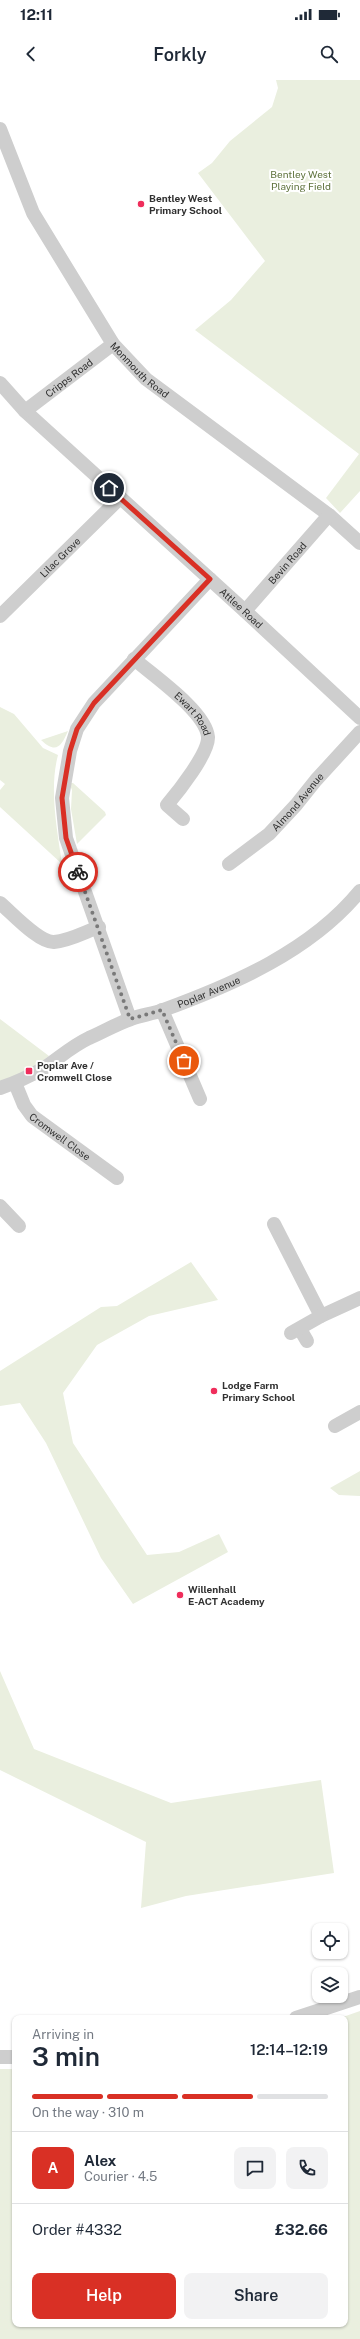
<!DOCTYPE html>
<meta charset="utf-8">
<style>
:root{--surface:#fff;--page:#f2f2f3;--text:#1f2937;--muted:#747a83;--line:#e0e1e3;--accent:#d93025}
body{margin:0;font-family:"Public Sans",sans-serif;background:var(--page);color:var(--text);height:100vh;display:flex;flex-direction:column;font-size:15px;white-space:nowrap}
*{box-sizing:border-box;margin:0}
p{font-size:13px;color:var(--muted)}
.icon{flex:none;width:22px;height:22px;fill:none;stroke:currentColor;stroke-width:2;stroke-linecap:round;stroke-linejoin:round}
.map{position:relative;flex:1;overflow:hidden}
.panel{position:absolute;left:12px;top:1935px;width:336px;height:312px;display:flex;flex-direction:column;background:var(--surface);border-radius:8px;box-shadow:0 1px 3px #0004}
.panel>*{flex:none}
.tools{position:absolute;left:312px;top:1843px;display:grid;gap:8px}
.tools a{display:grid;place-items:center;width:36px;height:36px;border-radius:8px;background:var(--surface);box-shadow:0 1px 3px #0004;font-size:20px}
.pin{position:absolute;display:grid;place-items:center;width:34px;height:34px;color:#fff;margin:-17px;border:2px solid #fff;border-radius:50%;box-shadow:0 1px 4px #0007}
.courier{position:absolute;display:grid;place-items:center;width:40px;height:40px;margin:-20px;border:3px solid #d93025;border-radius:50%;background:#fff;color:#222;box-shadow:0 1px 5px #0007}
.head em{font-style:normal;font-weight:600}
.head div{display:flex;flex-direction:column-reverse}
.head{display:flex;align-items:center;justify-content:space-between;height:68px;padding:0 20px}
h1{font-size:26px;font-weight:600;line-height:30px}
.bar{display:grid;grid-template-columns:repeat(4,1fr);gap:6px 4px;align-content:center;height:48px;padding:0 20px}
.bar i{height:5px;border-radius:3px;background:var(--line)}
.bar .on{background:var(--accent)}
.bar p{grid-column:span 4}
.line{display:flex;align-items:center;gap:10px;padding:0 20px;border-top:1px solid var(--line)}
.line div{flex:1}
.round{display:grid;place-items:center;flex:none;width:42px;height:42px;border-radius:8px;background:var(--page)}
.primary-button{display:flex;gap:8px;margin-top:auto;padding:8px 20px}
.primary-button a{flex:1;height:46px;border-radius:8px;background:var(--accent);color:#fff;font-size:16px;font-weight:600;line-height:46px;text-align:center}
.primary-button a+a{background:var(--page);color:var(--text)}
.status{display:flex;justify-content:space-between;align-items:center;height:28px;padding:0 20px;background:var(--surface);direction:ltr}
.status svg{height:11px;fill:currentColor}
header{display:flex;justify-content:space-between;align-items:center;height:52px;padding:0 20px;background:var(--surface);font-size:18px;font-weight:600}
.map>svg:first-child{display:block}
</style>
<div class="status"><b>12:11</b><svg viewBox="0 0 49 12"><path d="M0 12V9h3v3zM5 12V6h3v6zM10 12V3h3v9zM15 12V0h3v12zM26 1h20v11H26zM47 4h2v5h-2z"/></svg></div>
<header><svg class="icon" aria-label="back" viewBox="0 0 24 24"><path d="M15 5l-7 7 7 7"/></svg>Forkly<svg class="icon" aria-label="search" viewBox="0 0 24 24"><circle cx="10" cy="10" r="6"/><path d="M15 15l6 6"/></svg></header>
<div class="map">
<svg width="360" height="2259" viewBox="0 0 360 2259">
<rect width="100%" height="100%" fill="#fff"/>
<path fill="#eaefdf" d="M276 0H360V411L340 433 326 418 359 374 195 250 231 220 265 181 198 93 212 83 230 61 272 27 278 8Z
M0 627 14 634 43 668 58 675C49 709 57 749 62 784L0 727V710L5 704 0 700Z
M68 651C61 667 56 674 41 660Z
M69 703H73L105 732 106 735 77 764 71 729 72 710Z
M0 939 49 976 36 986 0 1003Z
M191 1182 218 1220 149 1236 97 1265 63 1313 73 1363 147 1475 179 1472 219 1454 228 1472 133 1524 101 1478 46 1363 20 1323 0 1326V1291L101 1227 117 1226Z
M360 1391V1416L339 1415 330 1408Z
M0 1591 34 1669 171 1723 321 1700 334 1793 186 1816 141 1828 146 1762 0 1690Z
M360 1931V2259H0V1989H15V2244H345V1938H340Z"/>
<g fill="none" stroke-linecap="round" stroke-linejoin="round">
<g stroke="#cecece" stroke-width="14">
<path id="s1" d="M0 49 33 133 113 264 146 299 329 435 360 463"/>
<path id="s2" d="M0 303 25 331 245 531 360 638"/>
<path id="s3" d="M25 331 113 264"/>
<path id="s4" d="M245 531 329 435"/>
<path id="s5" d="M0 536 120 418"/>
<path id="s6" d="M134 579C154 596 206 632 208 657 209 673 178 712 167 725L183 739"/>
<path id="s7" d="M229 784 269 754 296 725 316 700 360 652"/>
<path d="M0 823C12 833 39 863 54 862 69 861 85 852 99 847"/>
<path d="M162 930 200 1019"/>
<path d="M130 939 66 758 62 718 70 671 77 649 94 623 210 499"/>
<path id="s8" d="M15 1003 24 1025 32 1036 117 1098"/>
<path id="s9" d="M0 1008C15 1003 30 996 44 988 59 978 72 966 89 958 103 952 116 944 131 939 141 935 152 934 163 930 234 904 311 871 360 811"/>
<path d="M0 1126 19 1146"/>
<path d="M274 1144 321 1236 360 1218"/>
<path d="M300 1249 307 1261"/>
<path d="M291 1253 321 1236"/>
<path d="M335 1346 360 1332"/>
<path d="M296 1938 360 1917"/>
<path d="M0 1977H15"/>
</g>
</g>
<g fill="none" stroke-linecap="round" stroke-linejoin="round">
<path stroke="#797979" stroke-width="4" stroke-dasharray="0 7.2" d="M78 792 130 939 162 930 184 981"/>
<path stroke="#d93025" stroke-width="5" d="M78 792 66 758 62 718 70 671 77 649 94 623 210 499 109 408"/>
</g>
<g fill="#ef2d5b" stroke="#fff" stroke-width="1.5">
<circle cx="141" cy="124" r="4"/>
<rect x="25" y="987" width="8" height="8" rx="2"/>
<circle cx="214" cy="1311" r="4"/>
<circle cx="180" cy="1515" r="4"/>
</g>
<g text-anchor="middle" stroke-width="4" stroke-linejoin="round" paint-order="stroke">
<g font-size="10" fill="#5d713b" stroke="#fff">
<text x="301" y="98">Bentley West<tspan x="301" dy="12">Playing Field</tspan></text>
</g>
<g font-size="10" font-weight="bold" fill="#313131" stroke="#fff" text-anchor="start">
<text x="149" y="122">Bentley West<tspan x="149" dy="12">Primary School</tspan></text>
<text x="37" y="989">Poplar Ave /<tspan x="37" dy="12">Cromwell Close</tspan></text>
<text x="222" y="1309">Lodge Farm<tspan x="222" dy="12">Primary School</tspan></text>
<text x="188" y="1513">Willenhall<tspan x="188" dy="12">E-ACT Academy</tspan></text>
</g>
<g font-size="10" fill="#313131" stroke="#fff">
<text dy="4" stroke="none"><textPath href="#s1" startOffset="281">Monmouth Road</textPath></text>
<text dy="4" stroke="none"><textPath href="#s3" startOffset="55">Cripps Road</textPath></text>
<text dy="4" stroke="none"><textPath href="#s5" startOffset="84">Lilac Grove</textPath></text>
<text dy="4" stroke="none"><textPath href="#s4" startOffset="64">Bevin Road</textPath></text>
<text dy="4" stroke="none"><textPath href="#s2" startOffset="330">Attlee Road</textPath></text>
<text dy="4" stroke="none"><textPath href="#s6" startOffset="81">Ewart Road</textPath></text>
<text dy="4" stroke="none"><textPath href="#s7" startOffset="93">Almond Avenue</textPath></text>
<text dy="4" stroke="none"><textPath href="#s9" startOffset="231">Poplar Avenue</textPath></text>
<text dy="4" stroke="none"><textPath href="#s8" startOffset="72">Cromwell Close</textPath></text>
</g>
</g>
</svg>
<div class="tools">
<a><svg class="icon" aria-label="locate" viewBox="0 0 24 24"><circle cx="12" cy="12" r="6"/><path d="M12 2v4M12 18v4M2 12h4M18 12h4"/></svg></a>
<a><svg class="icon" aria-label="layers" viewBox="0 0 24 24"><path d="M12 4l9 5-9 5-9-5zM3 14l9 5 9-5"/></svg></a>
</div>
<div class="pin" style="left:184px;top:981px;background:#ea580c"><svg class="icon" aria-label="bag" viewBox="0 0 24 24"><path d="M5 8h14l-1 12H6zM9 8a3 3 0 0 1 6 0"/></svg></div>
<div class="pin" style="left:109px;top:408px;background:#1f2937"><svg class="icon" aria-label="home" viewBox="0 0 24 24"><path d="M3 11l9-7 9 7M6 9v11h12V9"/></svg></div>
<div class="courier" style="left:78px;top:792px"><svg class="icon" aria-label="bike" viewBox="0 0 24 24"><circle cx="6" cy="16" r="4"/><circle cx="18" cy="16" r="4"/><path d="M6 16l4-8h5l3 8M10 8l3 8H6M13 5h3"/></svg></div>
<section class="panel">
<div class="head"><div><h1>3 min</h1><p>Arriving in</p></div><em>12:14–12:19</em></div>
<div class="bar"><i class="on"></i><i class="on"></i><i class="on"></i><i></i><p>On the way · 310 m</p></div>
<div class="line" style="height:72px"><b class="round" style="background:var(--accent);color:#fff">A</b><div><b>Alex</b><p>Courier · 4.5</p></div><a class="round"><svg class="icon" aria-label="chat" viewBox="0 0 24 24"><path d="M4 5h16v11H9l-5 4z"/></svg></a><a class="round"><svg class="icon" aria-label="phone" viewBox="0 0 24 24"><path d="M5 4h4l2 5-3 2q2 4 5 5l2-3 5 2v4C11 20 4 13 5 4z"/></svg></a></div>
<div class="line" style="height:52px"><div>Order #4332</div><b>£32.66</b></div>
<div class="primary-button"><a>Help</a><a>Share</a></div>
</section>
</div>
